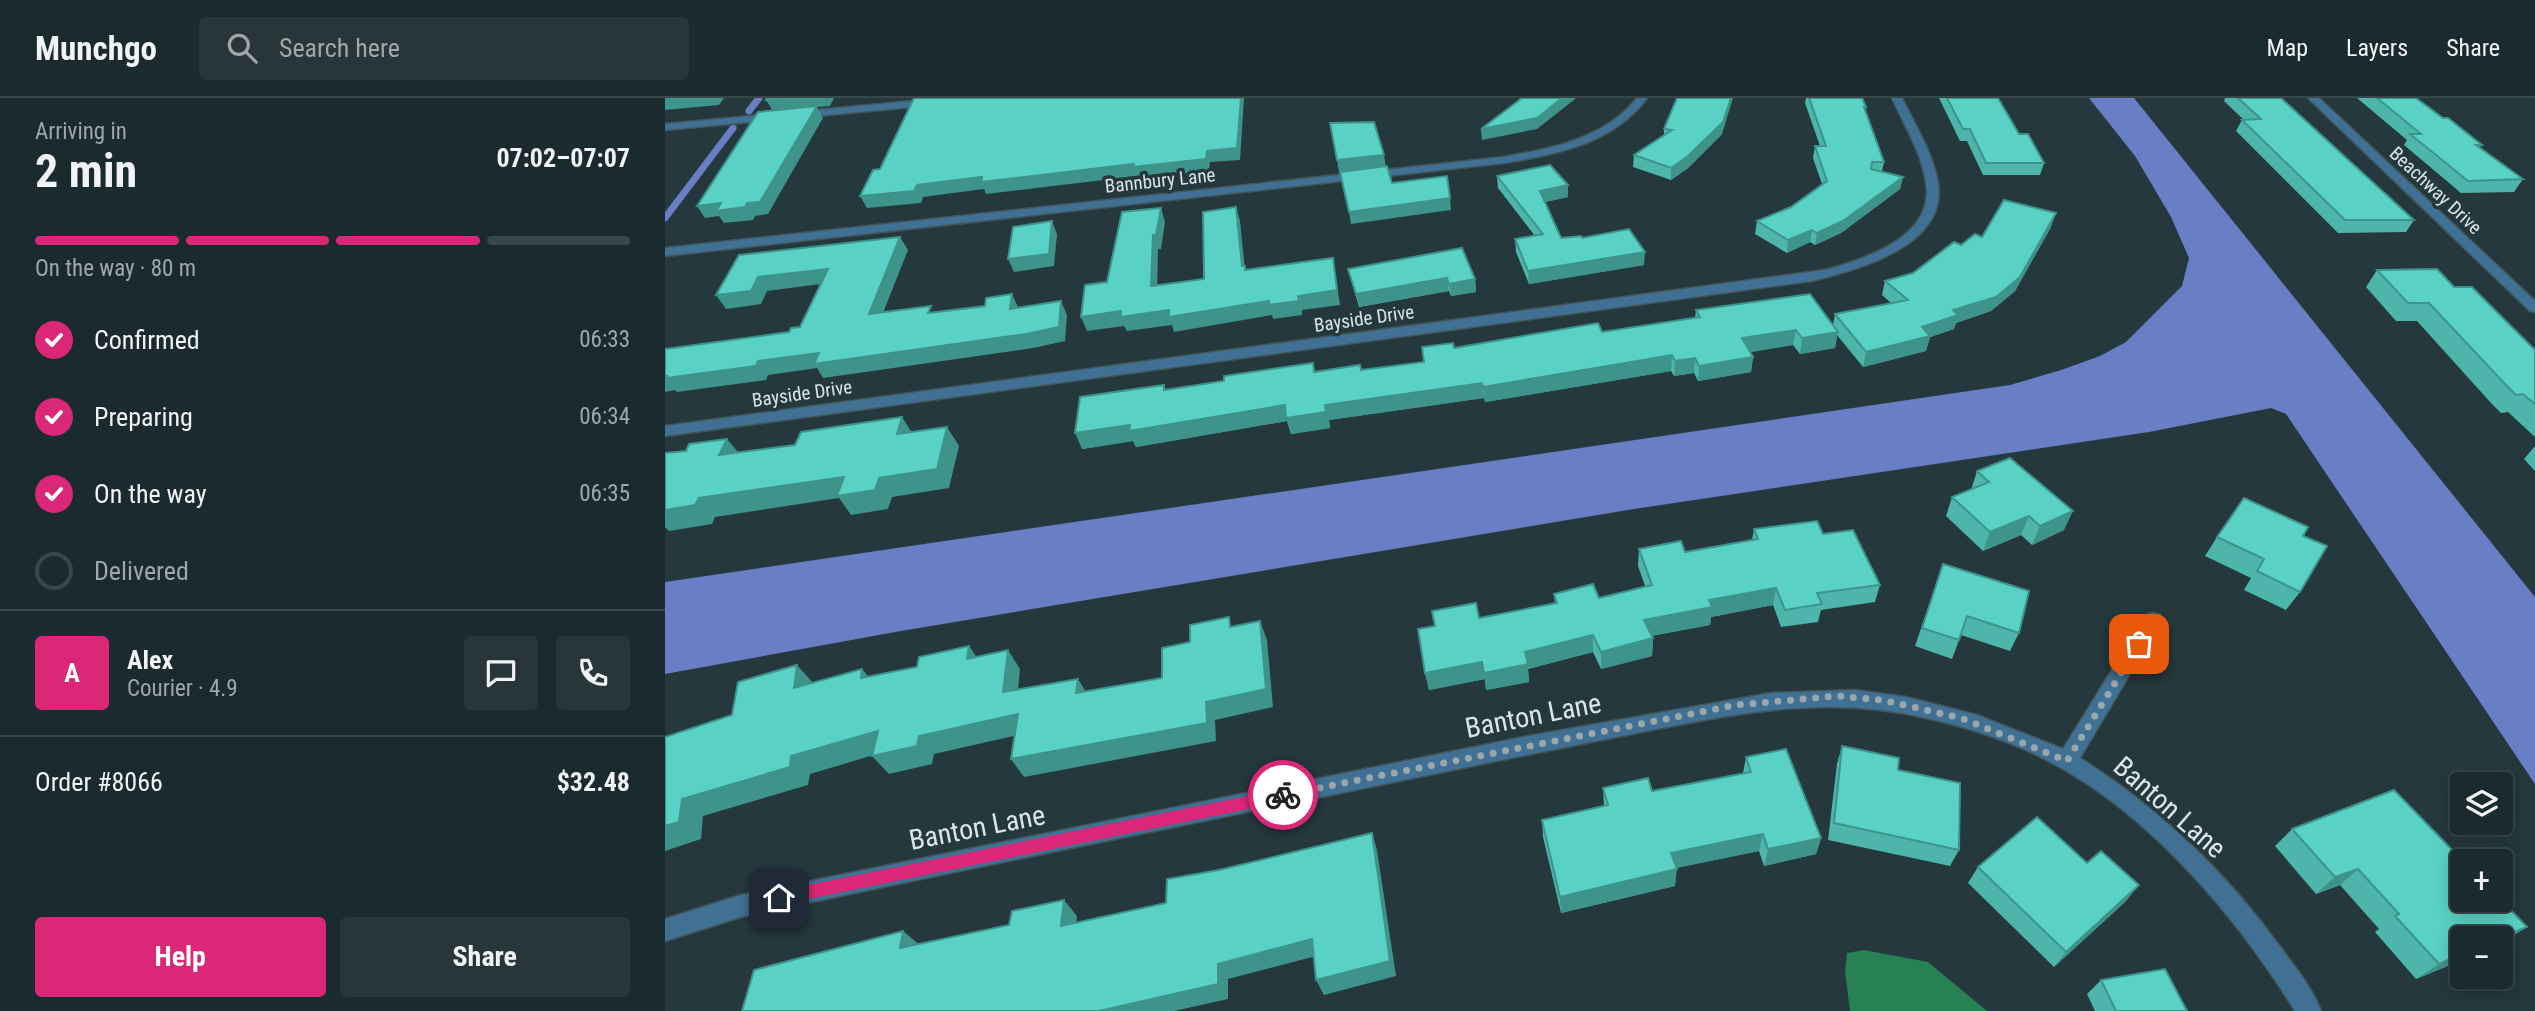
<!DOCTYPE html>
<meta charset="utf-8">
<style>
:root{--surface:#1b2a2e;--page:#28363a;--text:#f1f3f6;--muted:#a0a7aa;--line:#39464a;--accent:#db2777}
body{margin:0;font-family:"Roboto Condensed",sans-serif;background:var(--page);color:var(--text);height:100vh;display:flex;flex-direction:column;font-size:26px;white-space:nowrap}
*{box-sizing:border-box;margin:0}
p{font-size:23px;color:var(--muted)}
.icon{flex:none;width:38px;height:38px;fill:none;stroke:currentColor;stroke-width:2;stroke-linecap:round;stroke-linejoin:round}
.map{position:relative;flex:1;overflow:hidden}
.drawer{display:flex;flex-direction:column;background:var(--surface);width:665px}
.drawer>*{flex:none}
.tools{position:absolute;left:1785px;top:674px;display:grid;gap:14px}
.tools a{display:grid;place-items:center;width:63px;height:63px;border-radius:7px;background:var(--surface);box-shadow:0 4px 18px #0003,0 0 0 2px var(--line);font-size:35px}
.pin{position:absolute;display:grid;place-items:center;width:60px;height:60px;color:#fff;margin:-30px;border-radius:14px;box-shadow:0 4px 10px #0006}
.courier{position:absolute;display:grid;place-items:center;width:70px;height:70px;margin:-35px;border:5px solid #db2777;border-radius:50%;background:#fff;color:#222;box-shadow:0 2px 9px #0007}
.overview em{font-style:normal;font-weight:700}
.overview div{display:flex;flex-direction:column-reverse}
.overview{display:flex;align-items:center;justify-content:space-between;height:119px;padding:0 35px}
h1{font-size:46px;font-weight:700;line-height:52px}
.bar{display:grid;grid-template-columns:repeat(4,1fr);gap:10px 7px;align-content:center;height:84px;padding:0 35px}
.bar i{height:9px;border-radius:5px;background:var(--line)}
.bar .on{background:var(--accent)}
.bar p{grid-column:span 4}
.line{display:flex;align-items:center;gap:18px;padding:0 35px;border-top:2px solid var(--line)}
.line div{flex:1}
.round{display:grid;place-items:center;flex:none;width:74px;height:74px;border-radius:7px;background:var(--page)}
ol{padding:0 35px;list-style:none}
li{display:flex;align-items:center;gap:21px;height:77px}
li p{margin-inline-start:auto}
li .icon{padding:7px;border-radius:50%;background:var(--accent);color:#fff;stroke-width:4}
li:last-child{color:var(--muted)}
li i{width:38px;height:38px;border:4px solid var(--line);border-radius:50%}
.button{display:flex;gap:14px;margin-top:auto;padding:14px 35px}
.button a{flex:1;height:80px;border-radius:7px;background:var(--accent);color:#fff;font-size:28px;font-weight:700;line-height:80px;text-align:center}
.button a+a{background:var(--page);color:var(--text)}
header{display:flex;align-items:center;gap:42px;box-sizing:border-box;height:98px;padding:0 35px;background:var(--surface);border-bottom:2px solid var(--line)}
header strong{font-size:33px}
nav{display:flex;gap:38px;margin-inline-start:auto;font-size:24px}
.search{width:490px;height:63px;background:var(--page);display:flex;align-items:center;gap:18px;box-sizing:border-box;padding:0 24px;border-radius:7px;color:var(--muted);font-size:26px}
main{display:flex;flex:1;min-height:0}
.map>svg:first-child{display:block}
</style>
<header>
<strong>Munchgo</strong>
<div class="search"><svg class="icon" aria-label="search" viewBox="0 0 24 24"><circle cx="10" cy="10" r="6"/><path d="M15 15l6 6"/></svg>Search here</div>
<nav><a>Map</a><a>Layers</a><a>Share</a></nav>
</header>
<main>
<section class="drawer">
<div class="overview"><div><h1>2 min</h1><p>Arriving in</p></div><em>07:02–07:07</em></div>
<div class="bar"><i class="on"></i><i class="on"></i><i class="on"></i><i></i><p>On the way · 80 m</p></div>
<ol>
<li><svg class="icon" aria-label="check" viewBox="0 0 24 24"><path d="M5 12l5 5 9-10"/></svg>Confirmed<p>06:33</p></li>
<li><svg class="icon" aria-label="check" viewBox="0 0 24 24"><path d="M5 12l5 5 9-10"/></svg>Preparing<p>06:34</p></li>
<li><svg class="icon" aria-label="check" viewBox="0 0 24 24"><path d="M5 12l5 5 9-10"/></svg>On the way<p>06:35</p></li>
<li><i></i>Delivered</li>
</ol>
<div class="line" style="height:126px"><b class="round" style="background:var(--accent);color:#fff">A</b><div><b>Alex</b><p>Courier · 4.9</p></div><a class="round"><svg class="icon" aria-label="chat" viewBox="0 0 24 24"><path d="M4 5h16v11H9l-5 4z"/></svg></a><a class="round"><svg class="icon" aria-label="phone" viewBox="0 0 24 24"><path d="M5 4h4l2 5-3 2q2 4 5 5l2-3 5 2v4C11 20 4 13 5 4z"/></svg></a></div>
<div class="line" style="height:91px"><div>Order #8066</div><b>$32.48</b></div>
<div class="button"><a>Help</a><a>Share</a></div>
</section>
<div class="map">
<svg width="1870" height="913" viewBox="0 0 1870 913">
<rect width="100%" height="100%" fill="#24383d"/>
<path fill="#278154" d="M1199 852 1263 864 1322 913H1185L1180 874 1182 855Z"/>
<path fill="#697ec4" d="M1424 0H1469L1870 499V686L1621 316 1606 310 1484 334 969 411 236 533 0 576V484L1345 287 1396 272 1435 258 1461 244 1517 188 1524 160 1506 119 1470 58Z"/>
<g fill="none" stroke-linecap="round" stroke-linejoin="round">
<path stroke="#697ec4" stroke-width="7" d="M84 13 94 0
M0 120 68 30"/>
<defs>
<path id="minor" d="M279 0H318L313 3 0 32V26Z
M972 0H982C948 46 892 56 839 65L0 158V150L839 59C888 50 939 41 972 0Z
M1227 0H1237C1250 27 1268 55 1273 85 1283 148 1192 172 1147 183L0 338V328L1160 172C1200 161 1270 139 1261 85 1257 55 1239 27 1227 0Z
M1643 0H1654L1870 203V214L1865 213Z
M1488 515 1495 517 1497 522 1415 660C1493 709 1562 775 1616 850 1631 870 1647 890 1656 913H1630C1573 820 1486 718 1389 666 1349 644 1306 630 1261 620 1158 596 1069 616 967 636 889 651 812 667 734 683 515 728 295 772 76 819L0 843V821L76 797 864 638 1106 595 1190 592 1241 599 1312 617 1398 651 1481 517Z"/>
</defs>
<use href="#minor" stroke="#415458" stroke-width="3"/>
<use href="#minor" fill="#407093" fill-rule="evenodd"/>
</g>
<path fill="#4db5a9" d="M1141 0H1197L1201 9 1200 14 1219 64 1217 73 1238 79 1235 91 1176 135 1150 147 1145 144 1122 155 1090 136 1092 123 1126 109 1157 86 1148 60 1150 48H1155L1140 5Z
M1274 0H1333L1354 36 1379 65 1375 77H1318L1302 43H1295Z
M1560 0H1616L1749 122 1741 134 1673 135 1571 33 1577 22H1579L1559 3Z
M1692 0H1751L1778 20 1817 47 1815 49 1858 81 1849 94 1796 95 1739 47 1742 42Z
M999 31 1057 36 1023 70 1006 82 968 69 969 57 999 37Z
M832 78 903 99 880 104 896 140H917L979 167 864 186 851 154 850 141 870 138 833 90Z
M1386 129 1350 193 1326 213 1291 225 1289 231 1265 239 1261 253 1198 269 1172 237 1170 250 1135 256 1128 247 1085 254 1088 259 1086 274 1033 283 1029 275 1009 278 1006 273 820 304 819 300 664 322 665 330 626 336 622 323 471 349 468 343 417 351 499 287 501 292 559 283 648 265 650 274 696 272 759 264 789 250 937 234 1030 220 1031 212 1168 227 1170 216 1226 205 1217 197 1220 183 1248 175 1296 147 1317 139Z
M683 171 810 181 811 194 786 198 784 193 694 209Z
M1712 172 1789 189 1870 252V339L1843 314 1836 315 1826 305 1752 223H1731L1701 189Z
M1870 348V373L1859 361Z
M1312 373 1399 432 1367 447 1356 437 1318 453 1281 418 1287 399 1306 392Z
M1089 431 1158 436 1215 487 1210 504 1156 512 1153 524 1116 529 1108 507 1046 519 1045 527 986 538 988 540 987 558 936 571 928 554 863 571 864 584 821 592 820 581 764 592 760 575 814 520 890 505 889 496 934 500 980 488 973 468 974 451 1020 454 1087 442Z
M1638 438 1635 494 1621 512 1579 492 1586 480 1540 458 1552 439Z
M1278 466 1354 535 1345 553 1296 537 1287 561 1250 548Z
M1177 648 1233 672 1294 752 1285 768 1163 742 1172 666Z
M1081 659 1156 740 1151 756 1099 768 1094 753 1011 770 1010 788 896 815 878 739 877 722 939 708 938 690 987 693 1078 675Z
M1627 731 1862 829 1836 845V840H1797V862L1751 881 1710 834 1714 831 1675 787 1651 796 1610 748Z
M1313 769 1461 803 1389 869 1303 785Z
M1436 882 1522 913H1430L1422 896Z"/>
<path fill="#3e938a" d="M0 0H59L54 7 0 12Z
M121 0H169L165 8 152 9 158 20 103 116 90 118 88 122 59 125 54 118 40 120 32 108 56 105 108 13 101 2Z
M576 0H579L575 62 545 64 544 73 472 81 471 78 321 96 319 91 258 99 256 105 202 110 195 98 252 87 542 53Z
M897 0H910V1L872 31 817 42 816 31Z
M1066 0H1068L1057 36 1023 70 1006 82V70Z
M719 57 721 69 674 74 672 62Z
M1238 79 1235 91 1176 135 1150 147 1152 135Z
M903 87V99L875 105V93Z
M785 100 786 112 686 126 684 114Z
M571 109 575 123 581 182 577 168Z
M496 110 500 124 496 151H493L492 202 486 188 488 137Z
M1391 115 1386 129 1350 193 1326 213 1291 225 1289 231 1265 239 1261 253 1198 269 1201 254 1257 229 1288 212Z
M387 123 392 136 389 168 349 174 343 161Z
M1147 132 1145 144 1122 155 1123 142Z
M235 139 243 152 212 230 204 216Z
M980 154 979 167 864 186 863 173Z
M668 160 675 207 637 212V217L608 221 607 217 509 234 507 227 462 233 459 228 422 233 416 219 456 213 504 212 604 203 633 198Z
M163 171 171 184 102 193 96 206 61 211 51 197 93 179Z
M782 180 784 193 694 209 691 196Z
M810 181 811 194 786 198 784 186Z
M347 196 353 209 345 211Z
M396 203 402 217 400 243 368 250 158 280 152 270 103 277 101 282 12 294 10 292 0 294V278L93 263Z
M1131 232 1128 247 1075 256 1077 240Z
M1173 234 1170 250 1135 256 1137 240Z
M1007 257 1006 273 820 304 818 289Z
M1088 259 1086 274 1033 283 1034 268Z
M1030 260 1029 275 1009 278 1010 263Z
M817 285 819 300 664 322 665 330 626 336 622 323 471 349 468 343 417 351 410 335 465 327 620 307H660Z
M237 319 249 338 232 336Z
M282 329 294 348 284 390 227 399 223 411 186 417 174 400 50 419 47 426 4 433 0 429V397L34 400 179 379 214 380Z
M62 341 78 360 54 357Z
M1408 413 1399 432 1367 447 1375 428Z
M1364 418 1356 437 1318 453 1325 434Z
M1111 490 1108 507 1046 519 1045 527 978 539 979 522 1044 502Z
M595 523 602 542 608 609 550 622 551 643 359 679 346 661 541 604Z
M928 537V554L863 571 864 584 821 592 819 575 860 554Z
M988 540 987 558 936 571V554Z
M304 548 317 567 302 561Z
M343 552 355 571 351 613 338 594Z
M817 564 820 581 764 592 760 575Z
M132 567 149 586 129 590Z
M197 571 212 589 196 580Z
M413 581 424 599 411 595Z
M353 616 366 634 269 656 267 666 224 676 207 658 254 638Z
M213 633 229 651 145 676 143 687 38 718 36 741 0 753V728L17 701 126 658Z
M707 735 712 752 731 878 659 897 651 882Z
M1098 736 1094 753 1005 771 1006 755Z
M1156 740 1151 756 1099 768 1103 751Z
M1012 771 1010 788 896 815 895 799Z
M1693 771 1675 787 1651 796 1670 779Z
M1474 787 1461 803 1389 869 1401 854Z
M399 802 412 818 409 844 396 828Z
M1862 829 1838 844 1836 845V840Z
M238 833 256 848 235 850Z
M647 841 655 857 563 881V901L509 913H434L553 866Z
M1797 856V862L1751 881 1774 866Z"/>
<path fill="#59d2c5" stroke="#3e938a" stroke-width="2" d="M102 0H121L101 2Z
M249 0H576L572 50 542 53 541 61 468 69 469 66 316 84 317 79 252 87 249 93 195 98 208 72 215 71Z
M857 0H897L872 20 816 31Z
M1012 0H1066L1058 24 1023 58 1006 70 969 57 1007 32 999 31Z
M1144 0H1197L1201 9H1199L1219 64H1207L1206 71 1238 79 1178 123 1152 135 1147 132 1123 142 1092 123 1126 109 1162 83 1150 48H1161Z
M1282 0H1333L1354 36H1363L1379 65H1321L1305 31H1298Z
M1573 0H1616L1749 122H1680L1577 22 1596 21Z
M1712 0H1751L1778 20H1783L1817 47H1811L1858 81 1803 83 1745 36H1756Z
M152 8 95 104 82 105 80 109 51 113 56 105 32 108 93 14Z
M709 24 719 57 672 62 665 25Z
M885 67 903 87 875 93 896 140 916 138 917 140 964 131 980 154 863 173 850 141 878 136 832 78Z
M722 68 727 85 782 78 785 100 684 114 675 74Z
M1339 102 1391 115 1355 179 1331 199 1288 212 1293 217 1257 229 1265 238 1201 254 1170 216 1243 202 1220 183 1248 175 1289 144 1296 147 1310 136 1317 139Z
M571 109 577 168H580V172L668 160 672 192 633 198 634 203 604 207V203L504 219V212L456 219V213L416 219 420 187 442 184 457 114 496 110 491 137H488L486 188 539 181 538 114Z
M387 123 384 156 343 161 348 129Z
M235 139 204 216 266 208 263 215 320 208 321 200 347 196 345 211 396 203 394 229 361 236 149 266 154 255 93 263 91 268 1 280 2 278H0V251L124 234 126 230 135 229 163 171 93 179 86 193 51 197 74 157Z
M797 150 810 181 784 186 782 180 691 196 683 171Z
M1772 171 1789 189H1807L1870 252V306L1858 296 1851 297 1841 287 1764 205H1743L1712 172Z
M1145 196 1173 234 1137 240 1131 232 1077 240 1088 259 1034 268 1030 260 1010 263 1007 257 818 289 817 285 660 307 661 314 621 320 620 307 464 333 465 327 410 335 415 299 499 287V292L559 283V278L648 265 649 274 695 267 696 272 759 264 757 249 788 245 789 250 933 225 937 234 1035 219 1031 212Z
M237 319 232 336 282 329 272 371 214 380 210 392 172 398 179 379 34 400 30 407 0 412V355L21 353 24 346 62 341 54 357 130 347 136 334Z
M1345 360 1408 413 1375 428 1364 418 1325 434 1287 399 1324 384 1312 373Z
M1579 400 1643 429 1638 438 1662 448 1635 494 1592 473 1599 461 1552 439Z
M1152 423 1158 436 1188 432 1215 487 1152 495 1157 506 1120 512 1111 490 1044 502 1047 509 979 522 988 540 936 554 928 537 860 554 863 566 819 575 817 564 760 575 753 531 770 528 767 513 811 505 814 520 892 505 889 496 928 486 934 500 987 487 974 451 1016 443 1020 454 1093 441 1089 431Z
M1278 466 1364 493 1354 535 1302 518 1294 542 1257 530Z
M564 519 565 529 595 523 601 591 541 604 542 625 346 661 353 616 254 638 252 648 207 658 213 633 126 658 125 669 17 701 14 724 0 728V639L67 617 73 584 132 567 129 590 197 571 196 580 252 569 254 559 304 548 302 561 343 552 338 594 413 581 411 595 497 580V550L525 544V527Z
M1177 648 1234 660 1233 672 1295 685 1294 752 1169 725Z
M1121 651 1156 740 1103 751 1098 736 1006 755 1012 771 895 799 877 722 943 707 938 690 983 680 987 693 1086 674 1081 659Z
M1729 692 1798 763 1797 802H1836L1862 829 1836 840H1797V856L1774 866 1730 818 1734 816 1693 771 1670 779 1627 731Z
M1372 719 1422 765 1436 753 1474 787 1401 854 1313 769Z
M707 735 725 863 651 882 647 841 553 866V886L434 913H77L89 872 238 833 235 850 344 827 347 813 399 802 396 828 501 805 502 781 554 772Z
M1500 871 1522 913H1451L1436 882Z"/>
<path fill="#db2777" d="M618 691 625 697 618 704 114 807 109 805 107 800 109 795 114 793Z"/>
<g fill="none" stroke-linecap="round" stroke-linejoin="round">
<path stroke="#9aa8ac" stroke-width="7" stroke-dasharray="0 12.6" d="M618 697 1071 607 1173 598 1217 602 1296 620 1402 663 1474 546"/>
</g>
<g text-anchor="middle" stroke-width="7" stroke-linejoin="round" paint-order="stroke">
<g font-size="19" fill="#d9e5e8" stroke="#24383d">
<text transform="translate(495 82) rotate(-6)" y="7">Bannbury Lane</text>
<text transform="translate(1771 92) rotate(43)" y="7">Beachway Drive</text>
<text transform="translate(699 220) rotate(-8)" y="7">Bayside Drive</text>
<text transform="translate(137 295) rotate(-8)" y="7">Bayside Drive</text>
</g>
<g font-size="28" fill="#d9e5e8" stroke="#24383d">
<text transform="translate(868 617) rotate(-11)" y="10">Banton Lane</text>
<text transform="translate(1505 709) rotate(41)" y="10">Banton Lane</text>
<text transform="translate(312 729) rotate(-11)" y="10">Banton Lane</text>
</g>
</g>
</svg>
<div class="tools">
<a><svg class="icon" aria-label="layers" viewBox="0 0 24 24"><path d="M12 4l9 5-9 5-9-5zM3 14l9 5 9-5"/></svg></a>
<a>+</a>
<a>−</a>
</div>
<div class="pin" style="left:1474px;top:546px;background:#ea580c"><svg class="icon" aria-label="bag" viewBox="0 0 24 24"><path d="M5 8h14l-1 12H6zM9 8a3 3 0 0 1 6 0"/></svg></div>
<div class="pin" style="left:114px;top:800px;background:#1f2937"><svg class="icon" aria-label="home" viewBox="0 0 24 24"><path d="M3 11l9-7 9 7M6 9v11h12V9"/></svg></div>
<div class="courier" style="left:618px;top:697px"><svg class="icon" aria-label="bike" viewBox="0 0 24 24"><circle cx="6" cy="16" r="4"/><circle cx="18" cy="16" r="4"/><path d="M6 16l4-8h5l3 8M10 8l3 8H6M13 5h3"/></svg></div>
</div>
</main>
